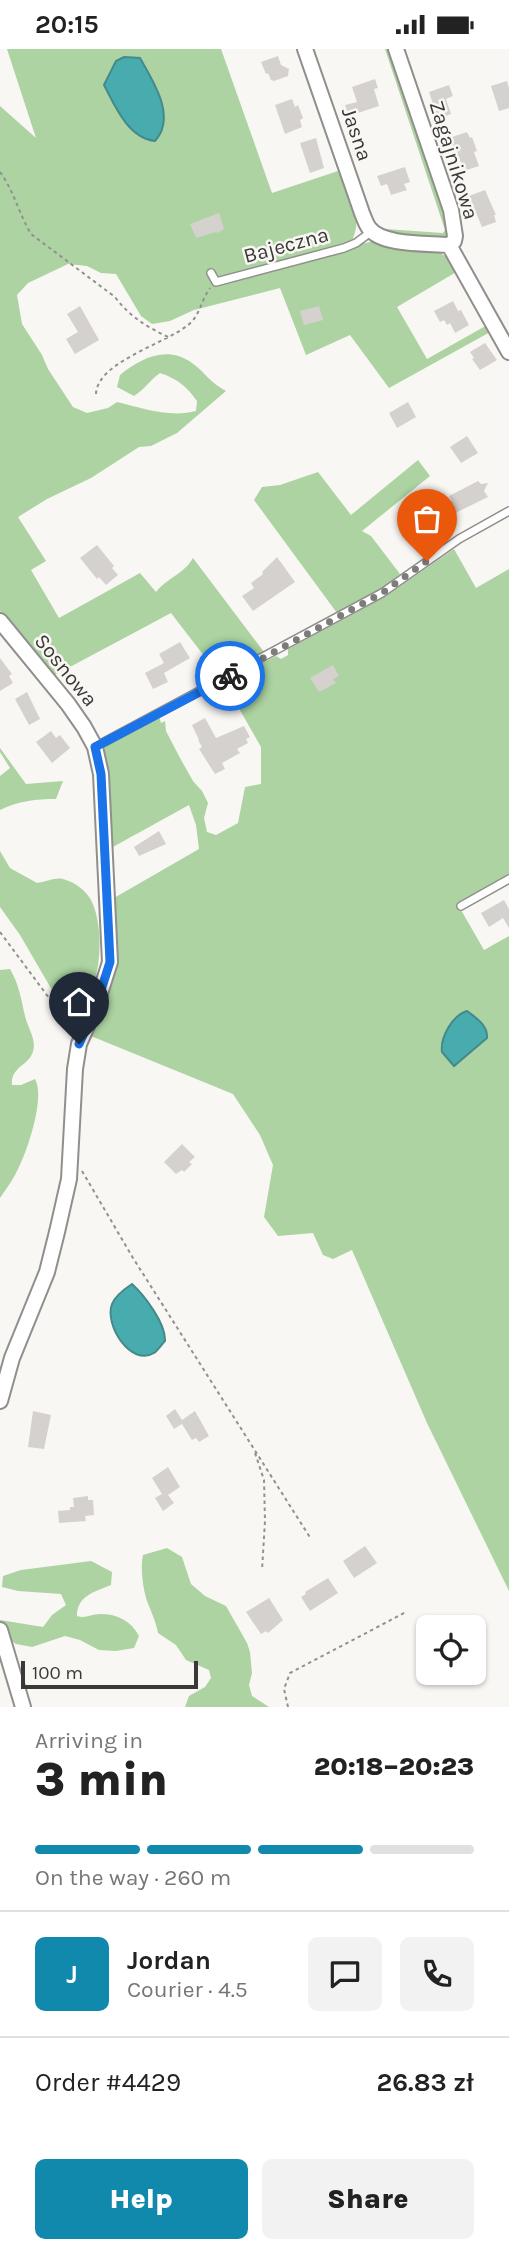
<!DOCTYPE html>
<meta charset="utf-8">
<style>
:root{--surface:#fff;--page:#f2f2f2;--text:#222;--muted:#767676;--line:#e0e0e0;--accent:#1089ac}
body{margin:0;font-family:Karla,sans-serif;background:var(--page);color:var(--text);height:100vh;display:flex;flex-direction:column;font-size:26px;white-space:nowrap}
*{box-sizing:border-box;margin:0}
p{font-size:23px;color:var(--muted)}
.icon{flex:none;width:38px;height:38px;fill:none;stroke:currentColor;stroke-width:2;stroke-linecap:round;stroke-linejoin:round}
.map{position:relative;height:1658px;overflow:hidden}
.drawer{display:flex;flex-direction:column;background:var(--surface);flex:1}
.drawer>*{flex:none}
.tools{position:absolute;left:416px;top:1566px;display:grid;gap:14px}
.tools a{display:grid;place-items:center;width:70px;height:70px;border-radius:10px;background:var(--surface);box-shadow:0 2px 5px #0004;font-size:35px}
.scale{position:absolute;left:21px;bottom:18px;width:177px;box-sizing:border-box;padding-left:7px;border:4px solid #3a3938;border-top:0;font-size:19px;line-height:24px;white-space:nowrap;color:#3a3938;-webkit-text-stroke:5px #f9f7f4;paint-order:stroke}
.pin{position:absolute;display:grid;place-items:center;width:60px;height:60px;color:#fff;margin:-72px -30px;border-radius:50% 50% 50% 0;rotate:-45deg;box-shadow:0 0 7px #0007}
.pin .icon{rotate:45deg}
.courier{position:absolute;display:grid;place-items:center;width:70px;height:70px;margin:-35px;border:5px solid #1a73e8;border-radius:50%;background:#fff;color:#222;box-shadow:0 2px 9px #0007}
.overview em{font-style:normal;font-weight:800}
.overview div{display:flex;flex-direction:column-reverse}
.overview{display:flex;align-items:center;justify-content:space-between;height:119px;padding:0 35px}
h1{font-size:46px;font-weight:800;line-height:52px}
.bar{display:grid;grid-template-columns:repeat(4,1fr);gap:10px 7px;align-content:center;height:84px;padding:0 35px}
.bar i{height:9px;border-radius:5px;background:var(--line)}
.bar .current{background:var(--accent)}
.bar p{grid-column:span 4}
.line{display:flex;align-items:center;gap:18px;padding:0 35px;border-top:2px solid var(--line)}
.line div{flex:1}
.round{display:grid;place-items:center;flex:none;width:74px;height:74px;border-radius:10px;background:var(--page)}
.button{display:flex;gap:14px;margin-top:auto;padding:14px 35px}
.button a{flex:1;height:80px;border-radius:10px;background:var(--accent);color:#fff;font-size:28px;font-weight:800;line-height:80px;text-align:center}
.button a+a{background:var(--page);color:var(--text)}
.status{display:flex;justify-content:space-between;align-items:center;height:49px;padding:0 35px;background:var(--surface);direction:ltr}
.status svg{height:19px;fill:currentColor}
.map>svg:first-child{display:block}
</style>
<div class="status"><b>20:15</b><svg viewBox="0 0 49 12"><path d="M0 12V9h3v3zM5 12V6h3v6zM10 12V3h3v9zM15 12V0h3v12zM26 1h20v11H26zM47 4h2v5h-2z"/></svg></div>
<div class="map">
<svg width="509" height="1658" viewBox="0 0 509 1658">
<rect width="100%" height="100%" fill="#f9f7f4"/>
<path fill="#acd3a1" d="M7 0H221L272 144 341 121C349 142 363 167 353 189L360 195 375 192 437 202 448 209 458 222 397 258 427 310 489 275 492 282 389 339 350 286 306 306 280 239 194 261 170 272 152 275 141 267 116 225 101 224 87 217 68 215 28 234 17 246 22 275 42 306 48 320 73 358 87 364 108 359 117 353C142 359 170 369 196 362L197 352C187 338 178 330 160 324 150 331 145 340 134 347L117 338 120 326C141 309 167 296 192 314 206 324 209 333 226 342L177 384 151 397 139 398 91 429 47 450 18 468 46 512 31 521 59 569 140 524 156 543C167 529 184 525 193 509L264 603 218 625 171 564 53 627 0 562V57L36 89Z
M385 0H392L449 168V187C438 193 393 189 382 182 372 176 368 166 363 155L367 154 375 174 385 180 443 184 445 181Z
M418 411 430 427 362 482 371 487 400 525 382 540 337 564 254 451 262 438 280 436 318 423 351 466Z
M454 500 476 539 509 520V825L457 854 484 901 509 887V1542L427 1374 352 1201 333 1210 323 1206 313 1184 278 1187 264 1168 273 1116 260 1086 233 1045 86 985 111 881 114 849 199 800 196 776 189 756 111 799 104 702 106 695 159 667 161 674 165 672 166 682 180 709 193 732 202 742 208 754 204 769 207 783 216 786 238 774 245 738 261 735V698L224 633 276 607 281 610 288 606V600L383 549Z
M0 699 26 735 63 732 56 750C36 750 18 752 0 761V727L10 719 0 703Z
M0 802 10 819 37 834C45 833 56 828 63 830 75 833 87 842 92 853 105 881 102 942 77 961L59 953 20 886 0 858Z
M10 920C19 935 21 950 25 967 28 980 38 992 32 1005 28 1016 10 1019 12 1036H21L35 1030C46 1049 26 1107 15 1126 11 1134 5 1141 0 1149V921Z
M167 1499 182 1508 191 1535 205 1547 226 1557 247 1594 250 1603 252 1624 249 1636 252 1647 269 1658H185L189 1647 205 1638 211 1629 209 1621 186 1611 176 1596 158 1584C156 1574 153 1567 149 1557 143 1544 140 1519 143 1506Z
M91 1512 112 1523 111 1536C94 1543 77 1547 77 1567 85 1570 91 1565 100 1565 118 1565 131 1572 139 1587L134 1599 116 1602 99 1601 80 1591 65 1587 32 1598 16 1595 0 1584V1571L43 1578 52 1566 66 1556 61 1545 18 1542 2 1538 3 1527 21 1521Z"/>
<path fill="#48acaf" stroke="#448a8b" stroke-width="2" d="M124 8 140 9C153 32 177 68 155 92 128 89 115 57 104 36L116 12Z
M467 962C476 969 488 976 487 989L454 1017 442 1003C440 988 453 966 467 962Z
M132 1235C145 1247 166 1275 165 1292 162 1295 158 1301 154 1304 131 1318 104 1276 112 1255 115 1247 126 1239 132 1235Z"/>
<path fill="#d5d1cf" d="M278 7 281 16 289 20 288 27 274 32 271 31 268 24 266 25 261 13Z
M375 30 378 39 374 40 379 57 349 67 345 56 357 53 352 38Z
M507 32 509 39V59L499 62 491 37Z
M449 36 453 47 446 50 451 65 438 70 429 43Z
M292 50 295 58 298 56 303 69 300 71 302 78 285 85 275 56Z
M467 83 470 89 472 88 477 102 474 103 479 117 464 122 455 98 452 99 449 89Z
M316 89 324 119 310 124 300 94Z
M405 118 410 133 404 135 407 141 391 146 387 135 381 137 377 127Z
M485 141 496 166H494L496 173 482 178 469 147Z
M219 164 224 180 218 184 216 183 196 189 190 175Z
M453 252 458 262 461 261 469 276 455 284 450 274 447 276 444 271 440 273 434 262Z
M80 257 99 291 75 305 66 290 78 283 67 265Z
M319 257 323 271 304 276 300 262Z
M485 294 497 311 480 321 472 310 474 309 470 303Z
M408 353 416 368 397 379 389 364Z
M467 387 478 404 461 414 450 398Z
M478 432 481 435 488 434 484 442 488 448 447 468 451 474 421 489 413 474 452 452 449 447Z
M97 496 114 517 112 519 118 526 106 536 99 528 97 530 80 509Z
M277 508 295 533 253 562 242 547 254 539 251 534 263 525 262 523Z
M180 593 190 609 164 624 168 633 153 640 145 624 164 614 159 605Z
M0 609 12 625 9 627 13 634 0 642Z
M333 616 339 627 333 630 336 634 319 643 310 629Z
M27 643 40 670 29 676 15 650Z
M205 669 216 689 244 677 250 688 246 690 248 694 237 700 240 704 222 714 225 720 215 725 199 700 202 698 198 691H199L192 676Z
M51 682 56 689 60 686 70 699 52 714 36 693Z
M159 782 166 795 139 807 134 798Z
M504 851 509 860V879L503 869 489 878 481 864Z
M182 1095 195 1108 189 1113 192 1115 184 1123 182 1121 176 1125 164 1113Z
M175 1360 182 1371 195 1362 209 1387 199 1393 196 1389 192 1391 182 1375 174 1380 166 1367Z
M33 1362 51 1366 44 1400 28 1398Z
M168 1418 180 1438 168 1446 174 1454 163 1462 155 1449 162 1445 152 1429Z
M88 1447V1451H93L94 1466 85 1467 86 1472 59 1474 58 1462 70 1461V1458H74L73 1449Z
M365 1497 377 1514 354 1529 343 1512Z
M328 1529 338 1544 310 1562 301 1548 306 1545 305 1543Z
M269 1549 283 1571 268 1584 266 1582 261 1585 246 1563Z"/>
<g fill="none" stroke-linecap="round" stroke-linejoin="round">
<defs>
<path id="service" d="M211 224 216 233 344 199 356 194 372 182
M95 698 382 544 459 490 509 462
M461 857 509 830"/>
<path id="minor" d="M305 0 362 164C364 169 366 175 369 179 382 197 428 194 449 196
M396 0 451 161 455 187 454 192 449 196
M449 196 509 303
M0 572 68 655 84 678 95 698 101 725 110 913 96 957 79 995 75 1020 69 1130 57 1183 47 1223 12 1309 0 1352
M0 1581 23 1658"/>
</defs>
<use href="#service" stroke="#918f8c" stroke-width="10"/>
<use href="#minor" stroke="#918f8c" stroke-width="18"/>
<path stroke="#92918f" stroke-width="2" stroke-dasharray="3.5 3.5" stroke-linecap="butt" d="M0 123C14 142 19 165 31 185L115 248C129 267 147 278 168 288
M96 345C97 313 165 295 188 276 200 267 201 251 210 239
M0 883 72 980
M82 1122 133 1209 311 1490
M255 1404 264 1431 265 1472 262 1521
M288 1658 284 1640 290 1624 406 1563"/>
<use href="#service" stroke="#fff" stroke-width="7"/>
<use href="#minor" stroke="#fff" stroke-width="14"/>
</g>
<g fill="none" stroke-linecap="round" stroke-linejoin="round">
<path stroke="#7d7c7a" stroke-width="7" stroke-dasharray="0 12.6" d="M230 627 382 544 427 512"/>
<path stroke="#1a73e8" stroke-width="9" d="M79 995 96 957 110 913 101 725 95 698 230 627"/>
</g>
<g text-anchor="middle" stroke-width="5" stroke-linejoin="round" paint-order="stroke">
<g font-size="21" fill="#3a3938" stroke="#f9f7f4">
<text transform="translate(357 85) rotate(71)" y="7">Jasna</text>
<text transform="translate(454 111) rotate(73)" y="7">Zagajnikowa</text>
<text transform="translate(286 196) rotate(-15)" y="7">Bajeczna</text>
<text transform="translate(66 621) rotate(51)" y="7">Sosnowa</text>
</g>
</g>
</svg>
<div class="tools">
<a><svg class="icon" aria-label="locate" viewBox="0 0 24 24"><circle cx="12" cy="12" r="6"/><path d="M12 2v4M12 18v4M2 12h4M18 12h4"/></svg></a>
</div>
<div class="scale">100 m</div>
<div class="pin" style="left:427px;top:512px;background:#ea580c"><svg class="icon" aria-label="bag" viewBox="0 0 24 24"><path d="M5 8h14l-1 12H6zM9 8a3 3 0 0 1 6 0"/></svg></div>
<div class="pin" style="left:79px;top:995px;background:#1f2937"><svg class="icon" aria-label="home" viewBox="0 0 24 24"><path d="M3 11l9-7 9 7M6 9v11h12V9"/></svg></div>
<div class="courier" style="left:230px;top:627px"><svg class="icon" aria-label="bike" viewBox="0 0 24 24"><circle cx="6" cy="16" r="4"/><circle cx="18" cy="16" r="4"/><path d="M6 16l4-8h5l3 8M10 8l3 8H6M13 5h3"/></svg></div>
</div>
<section class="drawer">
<div class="overview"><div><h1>3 min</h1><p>Arriving in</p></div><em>20:18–20:23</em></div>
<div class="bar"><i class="current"></i><i class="current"></i><i class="current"></i><i></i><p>On the way · 260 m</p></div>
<div class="line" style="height:126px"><b class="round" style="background:var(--accent);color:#fff">J</b><div><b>Jordan</b><p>Courier · 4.5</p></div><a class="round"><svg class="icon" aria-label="chat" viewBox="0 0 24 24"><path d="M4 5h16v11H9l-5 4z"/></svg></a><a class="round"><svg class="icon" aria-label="phone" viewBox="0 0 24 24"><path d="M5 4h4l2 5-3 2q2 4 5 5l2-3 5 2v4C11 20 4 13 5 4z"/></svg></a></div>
<div class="line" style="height:91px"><div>Order #4429</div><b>26.83 zł</b></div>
<div class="button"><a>Help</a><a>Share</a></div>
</section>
